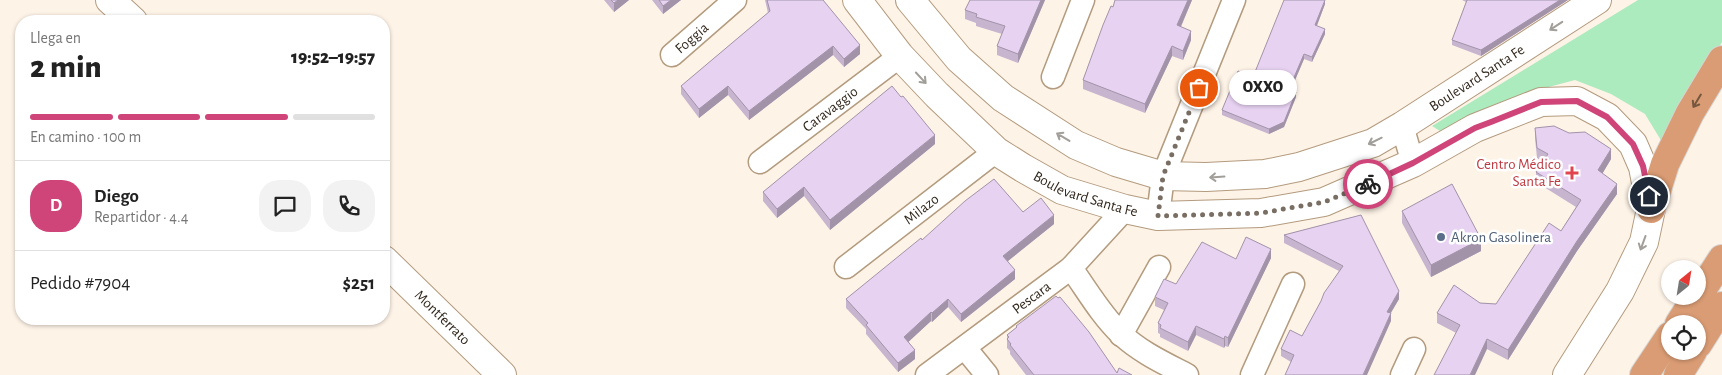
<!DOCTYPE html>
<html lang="es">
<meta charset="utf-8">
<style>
:root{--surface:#fff;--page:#f2f2f2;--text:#222;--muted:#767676;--line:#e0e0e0;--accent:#cf4479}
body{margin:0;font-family:"Alegreya Sans",sans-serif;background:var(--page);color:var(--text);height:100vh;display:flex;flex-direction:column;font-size:19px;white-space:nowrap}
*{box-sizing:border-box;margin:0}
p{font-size:16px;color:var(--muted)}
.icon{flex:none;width:28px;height:28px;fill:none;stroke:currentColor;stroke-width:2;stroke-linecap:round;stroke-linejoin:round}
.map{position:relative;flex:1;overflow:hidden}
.side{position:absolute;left:15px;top:15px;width:375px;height:310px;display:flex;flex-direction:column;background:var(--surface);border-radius:20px;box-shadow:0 1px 4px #0004}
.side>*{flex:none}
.needle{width:32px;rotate:30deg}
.buttons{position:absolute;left:1661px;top:260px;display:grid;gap:10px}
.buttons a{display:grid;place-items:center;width:45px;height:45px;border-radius:50%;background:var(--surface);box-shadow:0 1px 4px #0004;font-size:25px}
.pin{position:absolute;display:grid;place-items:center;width:42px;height:42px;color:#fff;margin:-21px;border:2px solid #fff;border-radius:50%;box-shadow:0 1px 5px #0007}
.courier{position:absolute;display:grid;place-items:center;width:50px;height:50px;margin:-25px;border:4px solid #cf4479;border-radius:50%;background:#fff;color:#222;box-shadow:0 1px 6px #0007}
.bubble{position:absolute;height:35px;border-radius:18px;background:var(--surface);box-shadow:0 1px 4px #0004;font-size:16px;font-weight:800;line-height:35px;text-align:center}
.overview em{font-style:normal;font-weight:800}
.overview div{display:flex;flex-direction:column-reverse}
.overview{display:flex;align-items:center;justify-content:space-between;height:85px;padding:0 15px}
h1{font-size:32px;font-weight:800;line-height:38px}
.bar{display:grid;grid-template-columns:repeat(4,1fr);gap:8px 5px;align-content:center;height:60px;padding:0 15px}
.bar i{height:6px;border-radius:4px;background:var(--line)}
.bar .on{background:var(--accent)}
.bar p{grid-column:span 4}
.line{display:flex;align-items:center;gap:12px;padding:0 15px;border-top:1px solid var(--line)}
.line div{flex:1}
.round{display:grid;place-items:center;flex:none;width:52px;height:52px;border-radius:20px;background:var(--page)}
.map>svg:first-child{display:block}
</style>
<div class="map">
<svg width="1722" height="375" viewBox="0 0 1722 375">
<rect width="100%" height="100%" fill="#fef3e7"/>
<path fill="#abebbd" d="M1638 0H1722V42L1662 142 1645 114 1611 94 1575 80 1526 93 1440 131 1432 126Z"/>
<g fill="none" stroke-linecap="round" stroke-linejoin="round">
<defs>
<g id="minor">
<path id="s1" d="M672 55 735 0"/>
<path d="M1053 77 1083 0"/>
<path d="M1402 126 1413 163"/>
<path id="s2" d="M760 162 900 56"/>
<path d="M1158 216 1163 176 1234 0"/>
<path id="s3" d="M846 267 996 151"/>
<path d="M1071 268C1087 290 1101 315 1121 334 1140 352 1164 363 1187 375"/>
<path d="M1121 335 1159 267"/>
<path d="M965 348 987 375"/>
<path id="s4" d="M927 375 1071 268 1125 209"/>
<path d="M1252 375 1293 284"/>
<path d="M1402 375 1414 349"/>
</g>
<g id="tertiary">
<path d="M110 0 133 21"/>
<path id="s5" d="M384 260 502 375"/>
</g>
<g id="secondary">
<path id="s6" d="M857 0 900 56 937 95 996 151 1023 168 1062 190 1125 209 1158 216 1261 213 1324 202 1413 163 1475 128 1541 102 1577 101 1607 117 1633 144 1643 167 1651 209 1644 242 1620 291 1567 375"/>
<path id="s7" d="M910 0 959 59 1003 98 1076 145 1116 162 1163 176 1206 177 1265 174 1299 167 1373 143 1402 126 1597 0"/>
</g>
<path id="trunk" d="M1651 209 1665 164 1690 113 1722 60
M1698 296 1722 259
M1679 324 1697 296
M1698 344 1722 306
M1644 375 1670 336
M1678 375 1693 351"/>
</defs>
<use href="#minor" stroke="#b39b7e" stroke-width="25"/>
<use href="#tertiary" stroke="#b39b7e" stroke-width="30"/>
<use href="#secondary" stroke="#b39b7e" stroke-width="30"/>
<use href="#trunk" stroke="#d6d4d2" stroke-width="30"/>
<use href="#minor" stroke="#fff" stroke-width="22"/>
<use href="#tertiary" stroke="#fff" stroke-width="28"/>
<use href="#secondary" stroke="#fff" stroke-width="28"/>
<use href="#trunk" stroke="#da9c74" stroke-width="28"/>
</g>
<path fill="#c7b5d0" d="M604 0H629L614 12Z
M652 0H681L663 14Z
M765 0H823L860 54 844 67 833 55 749 120 728 95 699 118 681 94V86L768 13Z
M970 0H1045L1018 63 997 55V46L1002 34 976 26V23L965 19V10Z
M1192 0 1181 27 1191 40 1183 60 1172 56 1145 113 1083 89V80L1113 7Z
M1462 0H1568L1481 56 1452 45V40L1466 2Z
M1325 4 1317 26 1325 34 1312 62 1304 59 1291 90 1296 97 1284 127 1269 134 1222 115V110Z
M1535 128 1611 159 1602 174 1617 194 1577 251 1508 360 1437 323V313L1480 303 1496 304 1561 231 1576 207 1536 182V172L1543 162 1537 158 1535 138Z
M935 144 830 230 804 196 777 218 763 201V192Z
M1402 211 1481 251 1431 277 1402 223Z
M1023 212 1054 224 1008 261 1015 279 961 322 948 307 932 322 931 321 908 342 915 359 898 372 866 334V329L846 308V299L922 240Z
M1361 215 1399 299 1391 313V321L1291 362 1281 356V349L1302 336 1339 271 1284 243V235Z
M1271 258 1228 347 1225 346 1224 348 1196 335 1188 351 1160 337V334L1158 333V323L1164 310 1155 306V297L1176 284 1236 259Z
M1016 326 1117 373 1132 375H1026L1010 354V351L1007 348V335L1016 328Z"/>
<path fill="#a293a9" d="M618 0H629L614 12V3Z
M671 0H681L663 14V6Z
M1041 0H1045L1018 63V54Z
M1188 0H1192L1177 35V25Z
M1325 0V4L1315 30V25Z
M1560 0H1568L1481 56V50Z
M1325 29V34L1312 62V57Z
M1191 31V40L1183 60V51Z
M860 45V54L844 67V59Z
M833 46V55L749 120V111Z
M1172 46V56L1145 113V104Z
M1304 54V59L1289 94V89Z
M728 86V95L699 118V109Z
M1296 92V97L1284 127 1269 134V129Z
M935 135V144L830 230V220Z
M1611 149V159L1598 181V170Z
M1617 184V194L1577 251 1508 360V350L1577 241Z
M804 187V196L777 218V209Z
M1054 215V224L1003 265V256Z
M1481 239V251L1431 277V265Z
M1271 249V258L1228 347V338Z
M1015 270V279L961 322V314Z
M1399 291V299L1387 319V312Z
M948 299V307L932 322V313Z
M931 312V321L904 346V337Z
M1391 313V321L1367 375H1363Z
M1196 326V335L1188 351V342Z
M1225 336V346L1224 348V339Z
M1487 339V349L1475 375H1470Z
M915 350V359L898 372V363Z"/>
<path fill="#e7d2f2" stroke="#a293a9" d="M611 0H618L614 3Z
M659 0H671L663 6Z
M767 0H823L860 45 844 59 833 46 749 111 728 86 699 109 681 86 770 11Z
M970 0H1041L1018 54 997 46 1005 26 976 17 977 14 965 10Z
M1115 0H1188L1177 25 1191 31 1183 51 1172 46 1145 104 1083 80 1103 25 1111 6 1113 7Z
M1284 0H1325L1315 25 1325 29 1312 57 1304 54 1289 89 1296 92 1284 122 1269 129 1222 110 1238 71 1253 77Z
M1467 0H1560L1481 50 1452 40Z
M892 86 901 97 903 96 935 135 830 220 804 187 777 209 763 192Z
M1554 126 1569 133 1585 132 1611 149 1598 170 1617 184 1577 241 1508 350 1487 339 1470 375H1434L1460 325 1437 313 1454 285 1480 303 1496 304 1549 223 1561 231 1581 200 1536 172 1548 154 1537 148 1535 128Z
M994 179 1023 212 1041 198 1054 215 1003 256 1015 270 961 314 948 299 932 313 931 312 904 337 915 350 898 363 866 325 868 323 846 299 921 238 922 240 965 201Z
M1452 184 1481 239 1431 265 1402 211Z
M1361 215 1399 291 1387 312 1391 313 1363 375H1285L1294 355 1281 349 1290 330 1302 336 1321 301 1324 293 1343 266 1284 235Z
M1246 237 1271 249 1228 338 1225 336 1224 339 1196 326 1188 342 1160 328 1161 325 1158 323 1168 303 1155 297 1164 279 1176 284 1202 242 1236 259Z
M1056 296 1058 298 1060 297 1089 332 1117 373 1119 368 1132 375H1034L1010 345 1011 344 1007 339 1009 337 1007 335 1017 327 1016 326Z"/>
<defs><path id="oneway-shaft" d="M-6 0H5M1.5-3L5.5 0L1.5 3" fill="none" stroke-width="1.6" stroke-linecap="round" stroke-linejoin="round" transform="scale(1.25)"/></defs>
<g stroke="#a29e99">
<use href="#oneway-shaft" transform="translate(1556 26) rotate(147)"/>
<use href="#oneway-shaft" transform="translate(921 78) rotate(47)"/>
<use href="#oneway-shaft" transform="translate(1063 137) rotate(-149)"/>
<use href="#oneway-shaft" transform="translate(1375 141) rotate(154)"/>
<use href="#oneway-shaft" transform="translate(1217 177) rotate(176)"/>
<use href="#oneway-shaft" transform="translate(1643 243) rotate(110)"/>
</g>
<use stroke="#75563f" href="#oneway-shaft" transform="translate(1697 101) rotate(121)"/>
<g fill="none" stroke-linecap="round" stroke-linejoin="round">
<path stroke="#796e63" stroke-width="5" stroke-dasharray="0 9" d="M1199 88 1163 176 1158 216 1261 213 1324 202 1368 184"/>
<path stroke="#cf4479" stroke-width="6" d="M1368 184 1413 163 1475 128 1491 122 1541 102 1577 101 1607 117 1633 144 1643 166 1649 196"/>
</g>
<path fill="#e0444e" stroke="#fff" stroke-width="2" d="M1569.5 165.5h5v5h5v5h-5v5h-5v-5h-5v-5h5z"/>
<circle fill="#5c6f8a" stroke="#fff" stroke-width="2" cx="1441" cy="237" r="5"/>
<g text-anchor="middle" stroke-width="5" stroke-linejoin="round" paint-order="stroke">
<g font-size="15" fill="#31271c" stroke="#fff">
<text dy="5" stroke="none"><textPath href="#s1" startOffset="26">Foggia</textPath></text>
<text dy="5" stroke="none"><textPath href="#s7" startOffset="652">Boulevard Santa Fe</textPath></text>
<text dy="5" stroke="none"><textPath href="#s2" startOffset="88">Caravaggio</textPath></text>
<text dy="5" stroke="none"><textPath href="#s6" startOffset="306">Boulevard Santa Fe</textPath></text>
<text dy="5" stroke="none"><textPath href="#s3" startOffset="95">Milazo</textPath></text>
<text dy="5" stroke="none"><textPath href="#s4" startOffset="130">Pescara</textPath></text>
<text dy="5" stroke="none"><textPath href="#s5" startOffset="82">Montferrato</textPath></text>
</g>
<g font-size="15" fill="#be3a42" stroke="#fff" text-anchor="end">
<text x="1561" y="169">Centro Médico<tspan x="1561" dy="17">Santa Fe</tspan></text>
</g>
<g font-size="15" fill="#4e5e75" stroke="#fff" text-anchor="start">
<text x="1451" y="242">Akron Gasolinera</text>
</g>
</g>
</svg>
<div class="buttons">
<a><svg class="needle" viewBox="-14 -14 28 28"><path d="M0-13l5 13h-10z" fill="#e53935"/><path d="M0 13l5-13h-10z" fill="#767676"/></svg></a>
<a><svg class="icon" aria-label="locate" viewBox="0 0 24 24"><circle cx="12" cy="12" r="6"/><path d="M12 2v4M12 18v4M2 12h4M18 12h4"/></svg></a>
</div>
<div class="pin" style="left:1199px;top:88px;background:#ea580c"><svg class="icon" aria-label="bag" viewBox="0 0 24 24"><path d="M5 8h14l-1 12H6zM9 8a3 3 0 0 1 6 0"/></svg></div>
<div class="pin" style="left:1649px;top:196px;background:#1f2937"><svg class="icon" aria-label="home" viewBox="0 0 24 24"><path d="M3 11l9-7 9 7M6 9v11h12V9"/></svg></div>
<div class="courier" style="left:1368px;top:184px"><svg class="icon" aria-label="bike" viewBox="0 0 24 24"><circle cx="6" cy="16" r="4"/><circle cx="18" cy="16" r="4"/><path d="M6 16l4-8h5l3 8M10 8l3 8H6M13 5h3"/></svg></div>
<div class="bubble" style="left:1229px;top:70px;width:68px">OXXO</div>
<section class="side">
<div class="overview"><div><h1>2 min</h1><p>Llega en</p></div><em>19:52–19:57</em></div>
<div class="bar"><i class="on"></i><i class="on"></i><i class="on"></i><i></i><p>En camino · 100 m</p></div>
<div class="line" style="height:90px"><b class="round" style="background:var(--accent);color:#fff">D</b><div><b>Diego</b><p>Repartidor · 4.4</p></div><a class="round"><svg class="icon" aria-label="chat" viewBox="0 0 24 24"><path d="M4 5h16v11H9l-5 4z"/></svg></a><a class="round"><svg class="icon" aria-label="phone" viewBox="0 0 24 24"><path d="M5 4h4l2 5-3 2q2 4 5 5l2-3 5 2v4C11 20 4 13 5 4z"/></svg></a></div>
<div class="line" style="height:65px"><div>Pedido #7904</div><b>$251</b></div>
</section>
</div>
